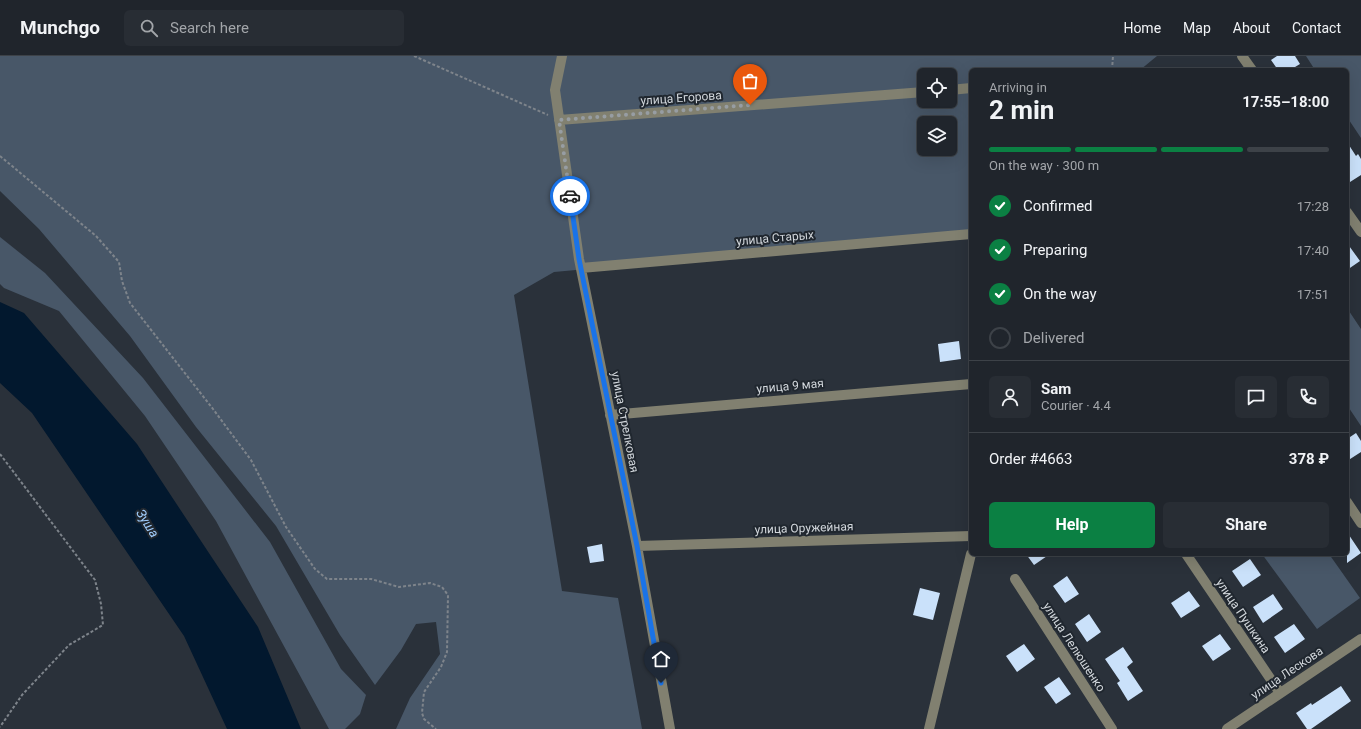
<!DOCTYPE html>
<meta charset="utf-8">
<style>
:root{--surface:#20252c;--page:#282d34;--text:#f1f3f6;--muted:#a2a5a9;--line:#3d4248;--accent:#0b8043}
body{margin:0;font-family:Roboto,sans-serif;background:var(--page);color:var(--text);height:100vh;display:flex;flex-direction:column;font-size:15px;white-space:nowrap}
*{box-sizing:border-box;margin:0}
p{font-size:13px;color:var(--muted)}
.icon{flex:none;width:22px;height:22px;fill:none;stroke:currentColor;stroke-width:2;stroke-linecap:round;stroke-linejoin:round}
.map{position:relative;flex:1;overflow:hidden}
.drawer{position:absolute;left:969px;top:12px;width:380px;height:488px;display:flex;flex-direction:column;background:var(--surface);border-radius:6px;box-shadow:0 4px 16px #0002,0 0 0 1px var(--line)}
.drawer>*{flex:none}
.controls{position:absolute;left:917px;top:12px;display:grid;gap:8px}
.controls a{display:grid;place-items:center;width:40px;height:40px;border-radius:6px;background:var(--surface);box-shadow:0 4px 16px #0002,0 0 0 1px var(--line);font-size:20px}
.pin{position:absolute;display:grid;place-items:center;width:34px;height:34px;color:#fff;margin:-41px -17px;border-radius:50% 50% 50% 0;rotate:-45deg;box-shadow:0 0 4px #0007}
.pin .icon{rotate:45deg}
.courier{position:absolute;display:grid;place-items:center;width:40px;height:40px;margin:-20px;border:3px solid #1a73e8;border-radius:50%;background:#fff;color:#222;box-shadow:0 1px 5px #0007}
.overview em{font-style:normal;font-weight:700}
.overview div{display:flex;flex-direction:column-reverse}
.overview{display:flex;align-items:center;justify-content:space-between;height:68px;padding:0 20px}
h1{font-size:26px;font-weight:700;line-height:30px}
.bar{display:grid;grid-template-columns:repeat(4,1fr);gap:6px 4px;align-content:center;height:48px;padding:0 20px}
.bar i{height:5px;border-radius:3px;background:var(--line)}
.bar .active{background:var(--accent)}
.bar p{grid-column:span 4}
.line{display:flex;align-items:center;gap:10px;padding:0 20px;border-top:1px solid var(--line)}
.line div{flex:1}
.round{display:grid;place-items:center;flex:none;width:42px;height:42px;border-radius:6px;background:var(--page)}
ol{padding:0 20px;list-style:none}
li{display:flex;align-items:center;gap:12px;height:44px}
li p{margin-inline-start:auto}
li .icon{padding:4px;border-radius:50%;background:var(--accent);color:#fff;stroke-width:4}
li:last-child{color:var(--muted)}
li i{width:22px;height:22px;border:2px solid var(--line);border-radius:50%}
.action{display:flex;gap:8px;margin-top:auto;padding:8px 20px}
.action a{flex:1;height:46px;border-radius:6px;background:var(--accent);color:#fff;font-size:16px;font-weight:700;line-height:46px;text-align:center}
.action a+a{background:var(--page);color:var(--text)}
header{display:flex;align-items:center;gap:24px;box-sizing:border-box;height:56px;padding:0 20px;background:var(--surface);border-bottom:1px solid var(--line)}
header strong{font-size:19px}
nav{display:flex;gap:22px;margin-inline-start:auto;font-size:14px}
.search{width:280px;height:36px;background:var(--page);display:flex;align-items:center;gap:10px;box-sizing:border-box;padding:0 14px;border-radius:6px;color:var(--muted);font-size:15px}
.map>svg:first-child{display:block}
</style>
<header>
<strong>Munchgo</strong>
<div class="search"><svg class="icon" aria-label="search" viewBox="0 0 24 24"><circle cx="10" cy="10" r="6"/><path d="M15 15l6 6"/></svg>Search here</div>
<nav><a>Home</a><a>Map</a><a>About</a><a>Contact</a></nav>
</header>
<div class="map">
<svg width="1361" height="673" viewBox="0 0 1361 673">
<rect width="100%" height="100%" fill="#2a313a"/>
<path fill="#485768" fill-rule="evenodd" d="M0 0H1157L1140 14H971V178L554 216 514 239 562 535 618 542 642 673H396L410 642 440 598 436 566 416 568 401 594 375 629 340 579 276 470 196 371 130 280 39 173 0 135ZM924 19H950V45H924ZM924 67H950V93H924Z
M1306 0H1361V82L1347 61V14H1315Z
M0 181 45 217 143 322 270 486 341 613 366 639 360 658 345 673H329L216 465 145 360 59 255 4 232 0 228Z
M1347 252 1361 273V370L1347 349Z
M1262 498H1329L1360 542 1317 573Z"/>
<path fill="#02182e" d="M0 246 24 257 137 388 199 482 258 571 301 673H227L184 580 32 357 0 327Z"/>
<path fill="#cae1fa" d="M1277 0H1295L1300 8 1290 14H1278L1271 4Z
M1347 86 1356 100 1358 98 1361 103V119L1350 126 1347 121Z
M1347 187 1360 205 1347 214Z
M959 285 961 303 940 306 938 288Z
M1356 377 1361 385V396L1347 405V383Z
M1347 476 1361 497 1347 507Z
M602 488 604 505 590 507 587 491Z
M1026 498H1050L1034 509Z
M1250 503 1261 519 1243 531 1232 515Z
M1067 520 1079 538 1065 547 1053 530Z
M920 532 940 537 933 564 913 559Z
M1189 535 1200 550 1181 562 1171 547Z
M1273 538 1283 553 1263 567 1253 551Z
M1089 558 1101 576 1087 586 1075 568Z
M1294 568 1305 583 1285 597 1274 581Z
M1220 578 1231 593 1213 605 1202 590Z
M1024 588 1035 603 1017 616 1006 600Z
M1123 591 1133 606 1127 611 1143 635 1128 645 1117 627 1120 625 1105 603Z
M1059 621 1071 638 1056 648 1044 631Z
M1341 630 1351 645 1311 673H1307L1296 657 1311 647 1312 649Z"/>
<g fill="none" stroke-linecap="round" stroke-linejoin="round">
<path stroke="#7e848b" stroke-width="2" stroke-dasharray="3 2" stroke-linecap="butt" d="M414 0 548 59
M1112 14 1113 0
M0 100 96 180 119 206 122 225 130 247 213 353 251 404 286 471 315 513 327 523H371L399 531 430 527 442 531 448 539 447 596 441 611 424 636 422 657 424 663 436 673
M0 398 95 524 101 548 103 569 69 589 22 639 0 671"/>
<path stroke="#818070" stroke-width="10" d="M562 0 555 34 579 203 637 490 670 673
M1242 0 1252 14
M950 34 971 32
M559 64 924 36
M1347 156 1361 176
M581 212 971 178
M610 359 971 328
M1347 446 1361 467
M637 490 971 480
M1186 498 1280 637
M1015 523 1112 673
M929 673 971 498
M1227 673 1361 583"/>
</g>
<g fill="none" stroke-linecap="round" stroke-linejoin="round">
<path stroke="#979da3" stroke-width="4" stroke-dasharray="0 7.2" d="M570 140 559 64 750 49"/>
<path stroke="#1a73e8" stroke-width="5" d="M570 140 579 203 637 490 661 627"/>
</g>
<g text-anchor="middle" stroke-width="4" stroke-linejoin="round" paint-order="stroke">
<g font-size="12" fill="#d2d7dc" stroke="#20272f">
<text transform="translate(681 42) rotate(-4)" y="4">улица Егорова</text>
<text transform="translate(775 182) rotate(-5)" y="4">улица Старых</text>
<text transform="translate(790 330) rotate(-5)" y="4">улица 9 мая</text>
<text transform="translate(625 366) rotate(79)" y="4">улица Стрелковая</text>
<text transform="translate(804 472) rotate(-2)" y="4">улица Оружейная</text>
<text transform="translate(1243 560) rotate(56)" y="4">улица Пушкина</text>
<text transform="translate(1074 591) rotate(57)" y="4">улица Лелюшенко</text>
<text transform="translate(1287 617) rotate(-34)" y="4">улица Лескова</text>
</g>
<g font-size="13" font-style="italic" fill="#a0cdfd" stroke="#20272f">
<text transform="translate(148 467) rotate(58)" y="5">Зуша</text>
</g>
</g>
</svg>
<div class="controls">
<a><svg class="icon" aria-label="locate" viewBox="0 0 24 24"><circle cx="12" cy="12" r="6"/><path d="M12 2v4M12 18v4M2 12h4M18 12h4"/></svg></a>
<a><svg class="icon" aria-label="layers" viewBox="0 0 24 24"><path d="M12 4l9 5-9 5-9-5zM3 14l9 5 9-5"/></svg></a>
</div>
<div class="pin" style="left:750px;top:49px;background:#ea580c"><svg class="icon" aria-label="bag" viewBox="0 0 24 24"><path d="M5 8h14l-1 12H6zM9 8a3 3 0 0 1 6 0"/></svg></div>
<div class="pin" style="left:661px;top:627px;background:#1f2937"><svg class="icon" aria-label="home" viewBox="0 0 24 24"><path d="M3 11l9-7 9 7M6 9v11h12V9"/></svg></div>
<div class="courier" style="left:570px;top:140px"><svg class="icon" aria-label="car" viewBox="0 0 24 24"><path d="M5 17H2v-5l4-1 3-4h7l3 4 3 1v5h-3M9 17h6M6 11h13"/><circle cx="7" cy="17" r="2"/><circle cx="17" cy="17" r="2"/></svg></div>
<section class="drawer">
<div class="overview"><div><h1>2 min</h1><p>Arriving in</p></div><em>17:55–18:00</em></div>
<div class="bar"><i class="active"></i><i class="active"></i><i class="active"></i><i></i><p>On the way · 300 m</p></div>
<ol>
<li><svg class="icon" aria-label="check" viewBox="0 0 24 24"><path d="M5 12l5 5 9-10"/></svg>Confirmed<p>17:28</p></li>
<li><svg class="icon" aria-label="check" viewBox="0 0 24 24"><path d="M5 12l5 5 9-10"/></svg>Preparing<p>17:40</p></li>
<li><svg class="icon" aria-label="check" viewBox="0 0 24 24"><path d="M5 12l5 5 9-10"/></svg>On the way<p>17:51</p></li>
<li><i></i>Delivered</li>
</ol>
<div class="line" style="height:72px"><a class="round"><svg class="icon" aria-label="person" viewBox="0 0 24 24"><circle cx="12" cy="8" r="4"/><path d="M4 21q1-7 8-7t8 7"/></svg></a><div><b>Sam</b><p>Courier · 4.4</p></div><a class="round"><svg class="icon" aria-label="chat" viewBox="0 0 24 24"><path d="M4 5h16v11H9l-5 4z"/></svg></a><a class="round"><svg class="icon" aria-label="phone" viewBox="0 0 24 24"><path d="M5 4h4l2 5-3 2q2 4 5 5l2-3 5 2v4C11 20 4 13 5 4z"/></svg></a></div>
<div class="line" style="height:52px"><div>Order #4663</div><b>378 ₽</b></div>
<div class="action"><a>Help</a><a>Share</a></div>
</section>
</div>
